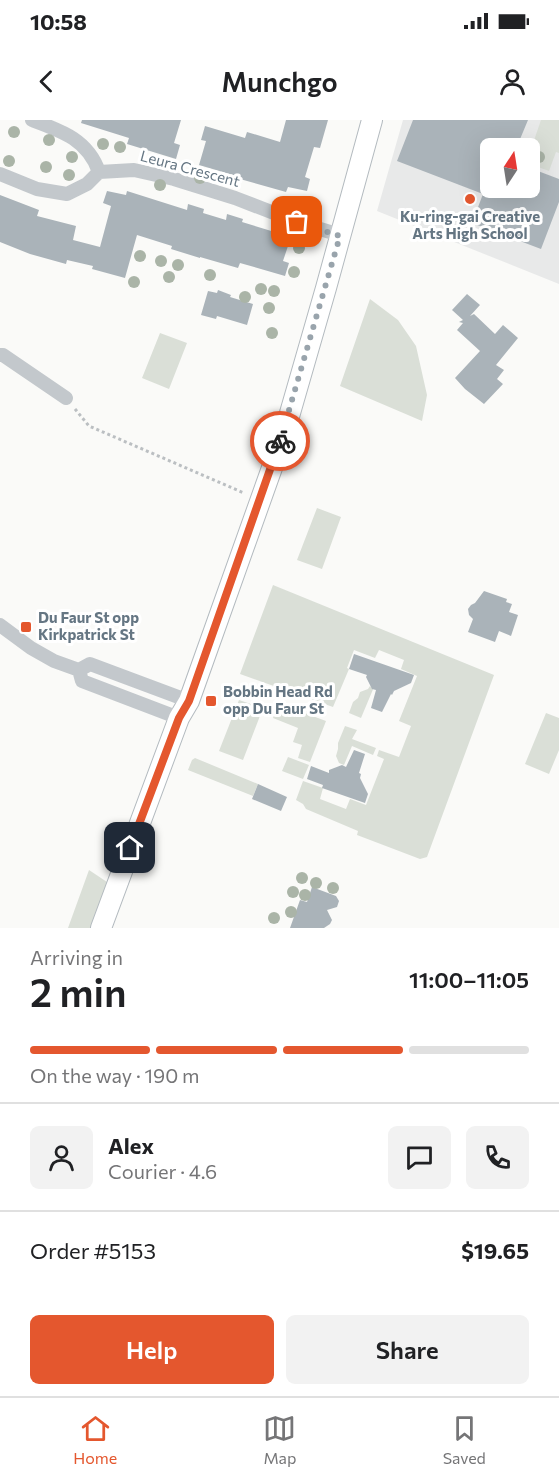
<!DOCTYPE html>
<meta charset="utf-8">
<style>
:root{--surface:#fff;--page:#f2f2f2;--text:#202124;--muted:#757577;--line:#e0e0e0;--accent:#e4572e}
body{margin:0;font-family:Commissioner,sans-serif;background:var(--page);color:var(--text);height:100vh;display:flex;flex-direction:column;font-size:22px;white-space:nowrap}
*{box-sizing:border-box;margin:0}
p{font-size:20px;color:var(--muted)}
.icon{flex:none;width:33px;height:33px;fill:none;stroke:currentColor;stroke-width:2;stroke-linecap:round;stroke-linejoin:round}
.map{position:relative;height:808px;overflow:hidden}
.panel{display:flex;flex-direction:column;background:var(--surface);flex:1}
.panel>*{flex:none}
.needle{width:39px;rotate:12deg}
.controls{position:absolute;left:480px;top:18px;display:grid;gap:12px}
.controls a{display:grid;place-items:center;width:60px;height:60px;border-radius:9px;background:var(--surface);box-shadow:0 6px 24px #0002;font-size:30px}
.pin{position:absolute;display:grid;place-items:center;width:51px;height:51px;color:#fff;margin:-26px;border-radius:12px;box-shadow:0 3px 9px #0006}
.courier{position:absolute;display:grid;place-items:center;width:60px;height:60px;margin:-30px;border:4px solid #e4572e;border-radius:50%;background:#fff;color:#222;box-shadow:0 2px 8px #0007}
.summary em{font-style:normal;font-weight:600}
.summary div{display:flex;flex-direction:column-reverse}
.summary{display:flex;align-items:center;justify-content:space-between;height:102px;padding:0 30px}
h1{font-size:39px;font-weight:600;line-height:45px}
.bar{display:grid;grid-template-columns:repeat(4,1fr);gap:9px 6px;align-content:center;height:72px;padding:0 30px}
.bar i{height:8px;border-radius:4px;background:var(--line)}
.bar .selected{background:var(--accent)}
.bar p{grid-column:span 4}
.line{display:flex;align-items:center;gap:15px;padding:0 30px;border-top:2px solid var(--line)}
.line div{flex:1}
.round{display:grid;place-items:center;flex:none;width:63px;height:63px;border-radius:9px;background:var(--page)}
.button{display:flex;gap:12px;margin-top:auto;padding:12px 30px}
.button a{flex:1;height:69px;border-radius:9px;background:var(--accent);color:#fff;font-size:24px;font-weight:600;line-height:69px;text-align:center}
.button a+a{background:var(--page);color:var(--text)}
.status{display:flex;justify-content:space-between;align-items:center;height:42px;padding:0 30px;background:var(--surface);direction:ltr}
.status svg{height:16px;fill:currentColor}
header{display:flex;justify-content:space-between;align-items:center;height:78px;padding:0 30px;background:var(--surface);font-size:27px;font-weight:600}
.tab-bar{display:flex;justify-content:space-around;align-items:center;height:84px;border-top:2px solid var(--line);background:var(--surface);font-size:16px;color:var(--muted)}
.tab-bar a{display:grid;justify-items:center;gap:3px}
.tab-bar .selected{color:var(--accent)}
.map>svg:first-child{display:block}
</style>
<div class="status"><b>10:58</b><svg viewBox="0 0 49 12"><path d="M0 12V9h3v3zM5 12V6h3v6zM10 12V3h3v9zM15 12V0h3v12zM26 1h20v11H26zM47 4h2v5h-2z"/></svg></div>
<header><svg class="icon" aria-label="back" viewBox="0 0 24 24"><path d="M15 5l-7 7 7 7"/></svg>Munchgo<svg class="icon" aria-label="person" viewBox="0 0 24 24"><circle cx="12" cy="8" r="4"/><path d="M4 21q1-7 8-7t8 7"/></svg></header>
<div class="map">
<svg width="559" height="808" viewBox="0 0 559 808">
<rect width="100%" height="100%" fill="#fafaf8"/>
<path fill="#e8e9e9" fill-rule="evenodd" d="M403 0H559V164L377 91ZM490 28H530V68H490Z"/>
<path fill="#dadfd7" d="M541 0H559V33L556 32 549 51 530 44V32Z
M370 179 398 200 416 226 427 275 422 301 340 266Z
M160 213 187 223 169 269 142 258Z
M317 388 341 397 322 449 297 440Z
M273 465 494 555 427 737 420 739 357 715 358 711 306 689 303 684 296 680 303 661 323 668 320 679 346 689 350 679 366 685 384 639 377 636 379 630 399 637 411 606 399 601 417 556 401 549 404 540 379 530 375 538 354 530 347 548 349 549 333 587 240 554Z
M370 566 372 568 374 567 361 598 349 593 353 582 358 578 360 572 368 569Z
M239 580 263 588 243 640 219 631Z
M278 583 326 601 310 642 298 638 302 625 293 622 298 608 273 598Z
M546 593 559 598V630L549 654 525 644Z
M345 606 357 610 352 619 376 628 373 635 352 626 344 645 339 643 336 636 338 629V623Z
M288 637 309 645 303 659 282 651Z
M195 638 258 664 253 676 188 650 192 640Z
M89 750 113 766 90 808H68Z"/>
<path fill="#aab3b9" d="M82 0H181L174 23 180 25 176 39 127 24 129 18 81 3Z
M286 0H328L320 28 314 27 305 57 310 59 307 71 288 67 286 72 240 59V57L199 45 206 21 201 20 205 6 245 18 247 12 280 22Z
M413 0H528L518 24 511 28H490V68H530V48L559 59V82L541 129 472 103 483 74 397 41Z
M107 71 126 75 127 71 187 90 188 84 204 89 203 93 226 100 227 94 243 99 242 102 291 117 283 141 289 143 285 156 240 143 238 148 200 137V138L171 129 172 126 137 115 125 158 92 149 93 146 67 140 66 144 30 134 0 122V75L39 90 37 96 76 106 73 120 100 127 111 86 103 83Z
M218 170 231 175 230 177 253 184 247 205 217 196 216 199 201 195 208 171 217 173Z
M467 174 480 185 470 196 474 194 495 214 503 205 518 218 496 245 504 250 497 259 503 264 484 284 465 269 455 258 480 231 457 210 463 203 459 202 463 200 452 190Z
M484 471 507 479 506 482 512 484 509 492 518 495 511 516 499 511 495 522 468 512 473 499 469 495 468 489 471 485 475 483Z
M354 534 414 555 411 563 394 571 392 575 391 574 382 592 371 588 376 570 372 569 366 557 367 555 349 549Z
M354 630 365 634 359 653 361 654 360 658 368 674 365 683 322 668 323 665 307 659 311 646 329 653V650L342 645 346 647Z
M258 664 287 677 281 691 252 679Z
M312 767 336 776 339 781 337 787 327 790 332 800 330 804 324 808H290L300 780 307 782Z"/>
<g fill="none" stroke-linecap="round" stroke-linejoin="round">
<defs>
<path id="secondary" d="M101 808 179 598 189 581 273 345 290 293 326 168 372 0"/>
</defs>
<use href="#secondary" stroke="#b3babf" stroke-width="22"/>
<path stroke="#bbbfc2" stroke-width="3" stroke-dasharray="3 3" stroke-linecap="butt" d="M75 289 89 306 244 373"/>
<path stroke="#c3c8cc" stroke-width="14" d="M32 0C62 11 88 20 99 52
M0 54 37 69 67 74 87 64 99 52 134 50 174 59 235 78 297 102 340 115
M0 235H3L66 278
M0 505 31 528 54 541 79 550 82 561 179 598
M79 550 90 544 189 581"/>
<use href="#secondary" stroke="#fff" stroke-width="20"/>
</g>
<g fill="#aab4a7">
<circle cx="14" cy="12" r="6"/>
<circle cx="49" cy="20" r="6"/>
<circle cx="103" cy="24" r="6"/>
<circle cx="120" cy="27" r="6"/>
<circle cx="72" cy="37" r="6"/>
<circle cx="539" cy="37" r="6"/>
<circle cx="9" cy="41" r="6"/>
<circle cx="46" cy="47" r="6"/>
<circle cx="69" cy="55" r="6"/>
<circle cx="200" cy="58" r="6"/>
<circle cx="160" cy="65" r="6"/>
<circle cx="309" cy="88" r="6"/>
<circle cx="299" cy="128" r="6"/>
<circle cx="140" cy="136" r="6"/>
<circle cx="161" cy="141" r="6"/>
<circle cx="178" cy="145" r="6"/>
<circle cx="294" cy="152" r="6"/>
<circle cx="210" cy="155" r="6"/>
<circle cx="169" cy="157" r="6"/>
<circle cx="134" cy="162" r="6"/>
<circle cx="261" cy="169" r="6"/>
<circle cx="274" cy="171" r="6"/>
<circle cx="245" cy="177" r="6"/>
<circle cx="269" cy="188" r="6"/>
<circle cx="272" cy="213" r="6"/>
<circle cx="302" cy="758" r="6"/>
<circle cx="316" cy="763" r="6"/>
<circle cx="333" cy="768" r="6"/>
<circle cx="293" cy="772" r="6"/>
<circle cx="305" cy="775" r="6"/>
<circle cx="291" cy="792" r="6"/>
<circle cx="274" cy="798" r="6"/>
</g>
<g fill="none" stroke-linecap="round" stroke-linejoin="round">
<path stroke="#99a4ac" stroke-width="6" stroke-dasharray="0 10.8" d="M280 321 340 116 297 102"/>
<path stroke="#e4572e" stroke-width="8" d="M130 728 179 598 189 581 280 321"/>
</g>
<g fill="#e4572e" stroke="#fff" stroke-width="2">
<circle cx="470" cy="79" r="6"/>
<rect x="20" y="501" width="12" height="12" rx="3"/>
<rect x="205" y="575" width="12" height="12" rx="3"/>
</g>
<g text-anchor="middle" stroke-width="6" stroke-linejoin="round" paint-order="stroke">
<g font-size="15" fill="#657683" stroke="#fff">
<text transform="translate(190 49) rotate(15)" y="5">Leura Crescent</text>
</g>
<g font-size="15" font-weight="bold" fill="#657683" stroke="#fff" text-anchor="start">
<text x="470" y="102" text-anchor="middle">Ku-ring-gai Creative<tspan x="470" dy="17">Arts High School</tspan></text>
<text x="38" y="503">Du Faur St opp<tspan x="38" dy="17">Kirkpatrick St</tspan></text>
<text x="223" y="577">Bobbin Head Rd<tspan x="223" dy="17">opp Du Faur St</tspan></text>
</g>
</g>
</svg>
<div class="controls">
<a><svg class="needle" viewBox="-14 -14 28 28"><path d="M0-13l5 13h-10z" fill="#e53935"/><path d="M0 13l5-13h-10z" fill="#757577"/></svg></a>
</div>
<div class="pin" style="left:297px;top:102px;background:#ea580c"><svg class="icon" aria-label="bag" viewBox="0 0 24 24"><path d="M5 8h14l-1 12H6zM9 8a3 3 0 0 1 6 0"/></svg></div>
<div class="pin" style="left:130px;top:728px;background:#1f2937"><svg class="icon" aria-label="home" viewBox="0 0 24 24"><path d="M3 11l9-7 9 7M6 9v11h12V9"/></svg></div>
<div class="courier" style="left:280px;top:321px"><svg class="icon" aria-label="bike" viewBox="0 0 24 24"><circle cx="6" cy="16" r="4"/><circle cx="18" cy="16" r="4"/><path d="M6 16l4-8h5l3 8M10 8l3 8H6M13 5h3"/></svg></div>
</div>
<section class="panel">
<div class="summary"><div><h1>2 min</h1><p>Arriving in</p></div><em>11:00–11:05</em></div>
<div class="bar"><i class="selected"></i><i class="selected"></i><i class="selected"></i><i></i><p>On the way · 190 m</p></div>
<div class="line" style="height:108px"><a class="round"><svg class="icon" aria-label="person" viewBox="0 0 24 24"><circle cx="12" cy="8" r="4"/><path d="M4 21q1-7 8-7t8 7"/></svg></a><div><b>Alex</b><p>Courier · 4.6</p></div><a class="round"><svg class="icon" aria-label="chat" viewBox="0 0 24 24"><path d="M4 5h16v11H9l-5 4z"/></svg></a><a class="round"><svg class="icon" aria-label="phone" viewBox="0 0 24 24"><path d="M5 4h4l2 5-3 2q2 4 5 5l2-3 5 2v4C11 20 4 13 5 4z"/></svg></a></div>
<div class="line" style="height:78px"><div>Order #5153</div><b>$19.65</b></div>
<div class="button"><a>Help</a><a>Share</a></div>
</section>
<nav class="tab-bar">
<a class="selected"><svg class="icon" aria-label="home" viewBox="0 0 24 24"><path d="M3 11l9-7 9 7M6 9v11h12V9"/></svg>Home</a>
<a><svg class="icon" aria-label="map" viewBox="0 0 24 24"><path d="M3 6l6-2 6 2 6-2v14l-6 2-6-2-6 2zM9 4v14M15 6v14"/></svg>Map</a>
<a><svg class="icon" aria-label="saved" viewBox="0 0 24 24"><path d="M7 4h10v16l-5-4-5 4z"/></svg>Saved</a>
</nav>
